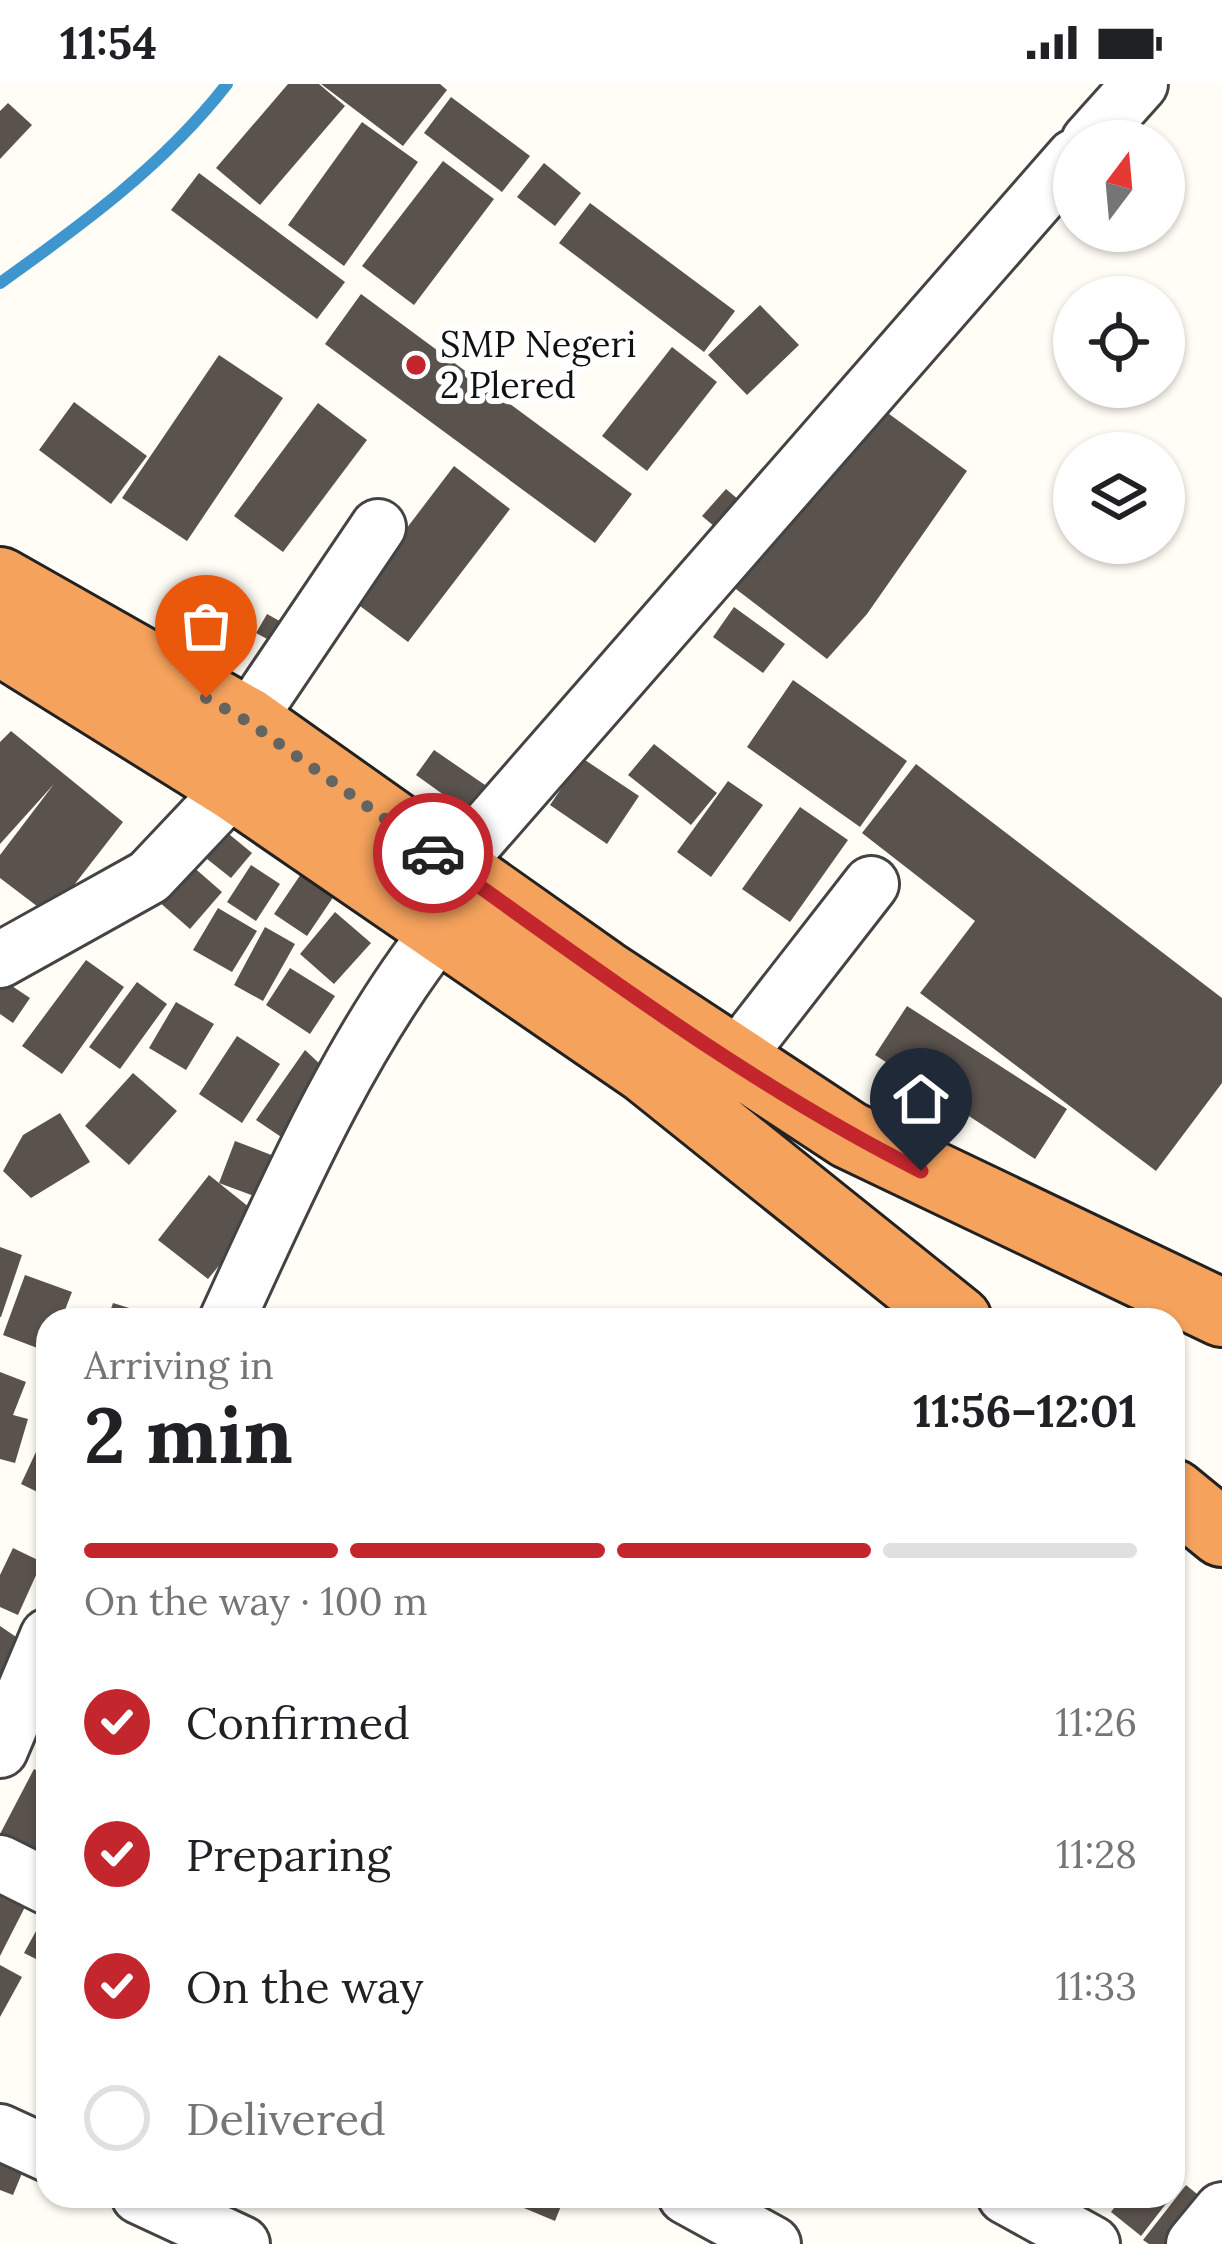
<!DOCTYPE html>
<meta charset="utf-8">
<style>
:root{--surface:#fff;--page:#f6f6f6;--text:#202124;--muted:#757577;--line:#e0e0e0;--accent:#c4262e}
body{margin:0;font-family:Lora,serif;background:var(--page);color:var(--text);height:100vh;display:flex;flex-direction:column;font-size:45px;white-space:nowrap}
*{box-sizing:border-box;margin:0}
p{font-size:39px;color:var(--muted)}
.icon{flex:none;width:66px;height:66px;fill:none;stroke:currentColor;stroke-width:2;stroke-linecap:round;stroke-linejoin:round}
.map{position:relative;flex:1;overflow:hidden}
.side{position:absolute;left:36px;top:1224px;width:1149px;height:900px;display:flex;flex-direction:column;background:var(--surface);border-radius:36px;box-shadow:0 3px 9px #0004}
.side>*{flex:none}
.needle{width:78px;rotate:16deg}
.tools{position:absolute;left:1053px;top:36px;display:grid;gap:24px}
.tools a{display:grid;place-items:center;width:132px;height:132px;border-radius:50%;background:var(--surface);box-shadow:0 3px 9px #0004;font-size:60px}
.pin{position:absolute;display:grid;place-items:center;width:102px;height:102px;color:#fff;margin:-123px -51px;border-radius:50% 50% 50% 0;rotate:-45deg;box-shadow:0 0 12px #0007}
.pin .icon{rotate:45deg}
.courier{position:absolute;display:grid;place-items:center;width:120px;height:120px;margin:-60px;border:9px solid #c4262e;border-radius:50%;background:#fff;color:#222;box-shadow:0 3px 15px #0007}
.head em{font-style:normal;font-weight:700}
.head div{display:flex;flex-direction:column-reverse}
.head{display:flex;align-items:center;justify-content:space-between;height:204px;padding:0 48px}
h1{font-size:78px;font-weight:700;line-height:90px}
.bar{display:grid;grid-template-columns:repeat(4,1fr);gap:18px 12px;align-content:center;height:144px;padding:0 48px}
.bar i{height:15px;border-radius:9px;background:var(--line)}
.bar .active{background:var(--accent)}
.bar p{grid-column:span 4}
ol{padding:0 48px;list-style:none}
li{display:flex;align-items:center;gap:36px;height:132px}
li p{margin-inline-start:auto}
li .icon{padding:12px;border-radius:50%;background:var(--accent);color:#fff;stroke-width:4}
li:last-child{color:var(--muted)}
li i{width:66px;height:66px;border:6px solid var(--line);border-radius:50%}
.status{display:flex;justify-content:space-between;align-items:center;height:84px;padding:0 60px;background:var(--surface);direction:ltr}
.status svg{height:33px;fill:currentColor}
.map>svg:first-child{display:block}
</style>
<div class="status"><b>11:54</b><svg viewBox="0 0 49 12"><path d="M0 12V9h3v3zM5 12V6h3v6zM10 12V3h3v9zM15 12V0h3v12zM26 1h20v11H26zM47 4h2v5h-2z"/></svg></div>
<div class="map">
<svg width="1222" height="2160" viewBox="0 0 1222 2160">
<rect width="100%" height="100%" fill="#fffdf5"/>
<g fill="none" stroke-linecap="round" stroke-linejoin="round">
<path stroke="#3f96cf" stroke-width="12" d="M0 199C83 140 164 81 227 0"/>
</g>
<path fill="#5a524d" d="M288 0H319L345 22 260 121 216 84Z
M321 0H440L447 6 403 62Z
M451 13 530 72 502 108 424 49Z
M8 19 32 41 0 75V27Z
M362 38 418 78 344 182 288 141Z
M443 77 494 115 414 221 362 182Z
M544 79 581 109 555 142 517 113Z
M199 89 345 198 317 235 171 126Z
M590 119 735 227 704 268 559 159Z
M361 210 632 410 595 459 325 260Z
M760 221 799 261 747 311 708 271Z
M672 263 717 298 647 387 602 352Z
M219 271 283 314 187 457 122 414Z
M870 316 967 387 867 530 827 575 732 502Z
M74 318 147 372 111 420 39 366Z
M318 319 367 356 283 468 234 432Z
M454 382 510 425 408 558 352 516Z
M726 405 739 416 715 443 702 432Z
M734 523 785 560 763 589 713 553Z
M267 530 303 550 293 569 256 549Z
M793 596 907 677 860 743 747 663Z
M11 647 123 738 50 832 0 794V771L54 700 0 760V658Z
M654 660 717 709 691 741 628 691Z
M434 666 488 703 469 729 416 691Z
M582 674 639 712 607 760 550 721Z
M916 680 1222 914V999L1156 1087 920 909 975 837 862 749Z
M728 697 763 721 711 793 677 768Z
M800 723 848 756 790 838 742 805Z
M213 737 252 769 231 794 192 763Z
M183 774 222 808 190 845 150 810Z
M251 781 280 800 256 837 227 818Z
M301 790 334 812 307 852 274 830Z
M218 824 257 847 232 888 193 866Z
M335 828 371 859 334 900 300 870Z
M265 843 295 860 263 917 234 901Z
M86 876 124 903 62 990 22 962Z
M290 884 335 912 310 950 266 921Z
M0 894 30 914 13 939 0 930Z
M137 898 167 920 120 985 89 963Z
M176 918 214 940 186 986 149 964Z
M907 922 1067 1025 1035 1075 875 971Z
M237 952 280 980 242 1039 199 1010Z
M305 966 336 995 299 1065 256 1036Z
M133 989 177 1027 129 1081 85 1042Z
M60 1029 90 1078 31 1114 3 1087 23 1051Z
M235 1057 292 1079 276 1120 219 1099Z
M209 1091 260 1132 208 1195 158 1156Z
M0 1163 22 1171 1 1233H0Z
M25 1191 72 1208 61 1236H48V1268L3 1251Z
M113 1219 165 1235V1236H107Z
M0 1288 26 1298 13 1331 28 1335 15 1379 0 1375Z
M42 1355 48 1357V1413L21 1400Z
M13 1464 42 1478 18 1531 0 1523V1491Z
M0 1542 22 1557 0 1591Z
M34 1685 48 1693V1776L0 1750Z
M0 1806 27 1819 0 1872Z
M48 1825V1881L24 1869Z
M0 1881 22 1893 0 1933Z
M0 2066 27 2077 13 2111 0 2106Z
M1186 2101 1213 2123 1184 2160H1149L1143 2156Z
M515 2112H565L555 2137 512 2119Z
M1123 2112H1172L1141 2152 1111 2128Z"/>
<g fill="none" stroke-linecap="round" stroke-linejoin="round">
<defs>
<path id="minor" d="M1089 57 1140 0
M247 637 378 443
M453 783 1074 73
M0 876 149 793 234 703
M734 976 871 800
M227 1236C286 1107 353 954 442 844
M0 1666 48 1552
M0 1779 48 1803
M0 2048 48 2070
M139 2112 242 2160
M686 2112 773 2160
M1005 2112 1092 2160
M1194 2160 1222 2126"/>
<path id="highway" d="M0 497 247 637 603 889 849 1051 1222 1229
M0 557 234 703 645 985 958 1236
M1173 1409 1222 1449"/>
</defs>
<use href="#minor" stroke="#444" stroke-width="60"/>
<use href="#highway" stroke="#222" stroke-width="72"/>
<use href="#minor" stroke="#fff" stroke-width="54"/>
<use href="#highway" stroke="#f5a25d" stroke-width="66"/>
</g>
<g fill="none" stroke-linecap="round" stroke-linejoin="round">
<path stroke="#646461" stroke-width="12" stroke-dasharray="0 21.6" d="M206 614 247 637 433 769"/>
<path stroke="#c4262e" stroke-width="15" d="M433 769C590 881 748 1000 921 1087"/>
</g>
<circle fill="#c4262e" stroke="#fff" stroke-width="4.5" cx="416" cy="281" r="12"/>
<g text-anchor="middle" stroke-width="12" stroke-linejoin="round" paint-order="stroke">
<g font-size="36" fill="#111" stroke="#fff" text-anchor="start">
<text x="440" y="273">SMP Negeri<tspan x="440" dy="41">2 Plered</tspan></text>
</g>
</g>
</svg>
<div class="tools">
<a><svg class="needle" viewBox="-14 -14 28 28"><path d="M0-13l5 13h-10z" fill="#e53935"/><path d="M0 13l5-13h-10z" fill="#757577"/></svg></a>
<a><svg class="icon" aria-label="locate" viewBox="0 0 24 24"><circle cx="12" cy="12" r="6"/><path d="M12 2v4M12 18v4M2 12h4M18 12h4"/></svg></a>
<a><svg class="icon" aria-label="layers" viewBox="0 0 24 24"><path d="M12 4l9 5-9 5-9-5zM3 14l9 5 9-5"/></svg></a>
</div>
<div class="pin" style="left:206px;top:614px;background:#ea580c"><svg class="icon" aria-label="bag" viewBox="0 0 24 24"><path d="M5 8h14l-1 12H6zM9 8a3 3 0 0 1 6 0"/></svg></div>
<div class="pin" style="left:921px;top:1087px;background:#1f2937"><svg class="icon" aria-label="home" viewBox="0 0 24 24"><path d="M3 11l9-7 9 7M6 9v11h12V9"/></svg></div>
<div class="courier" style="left:433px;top:769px"><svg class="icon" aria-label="car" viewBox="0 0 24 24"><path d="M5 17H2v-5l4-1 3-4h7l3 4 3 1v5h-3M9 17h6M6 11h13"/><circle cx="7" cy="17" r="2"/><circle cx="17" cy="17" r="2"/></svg></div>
<section class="side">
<div class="head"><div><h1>2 min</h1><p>Arriving in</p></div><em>11:56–12:01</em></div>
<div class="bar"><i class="active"></i><i class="active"></i><i class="active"></i><i></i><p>On the way · 100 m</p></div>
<ol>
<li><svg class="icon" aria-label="check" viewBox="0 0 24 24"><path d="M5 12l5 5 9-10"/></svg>Confirmed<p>11:26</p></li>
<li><svg class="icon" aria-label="check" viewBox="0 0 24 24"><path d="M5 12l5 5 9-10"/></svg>Preparing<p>11:28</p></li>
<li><svg class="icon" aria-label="check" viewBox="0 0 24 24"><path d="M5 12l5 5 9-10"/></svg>On the way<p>11:33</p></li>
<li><i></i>Delivered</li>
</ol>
</section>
</div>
